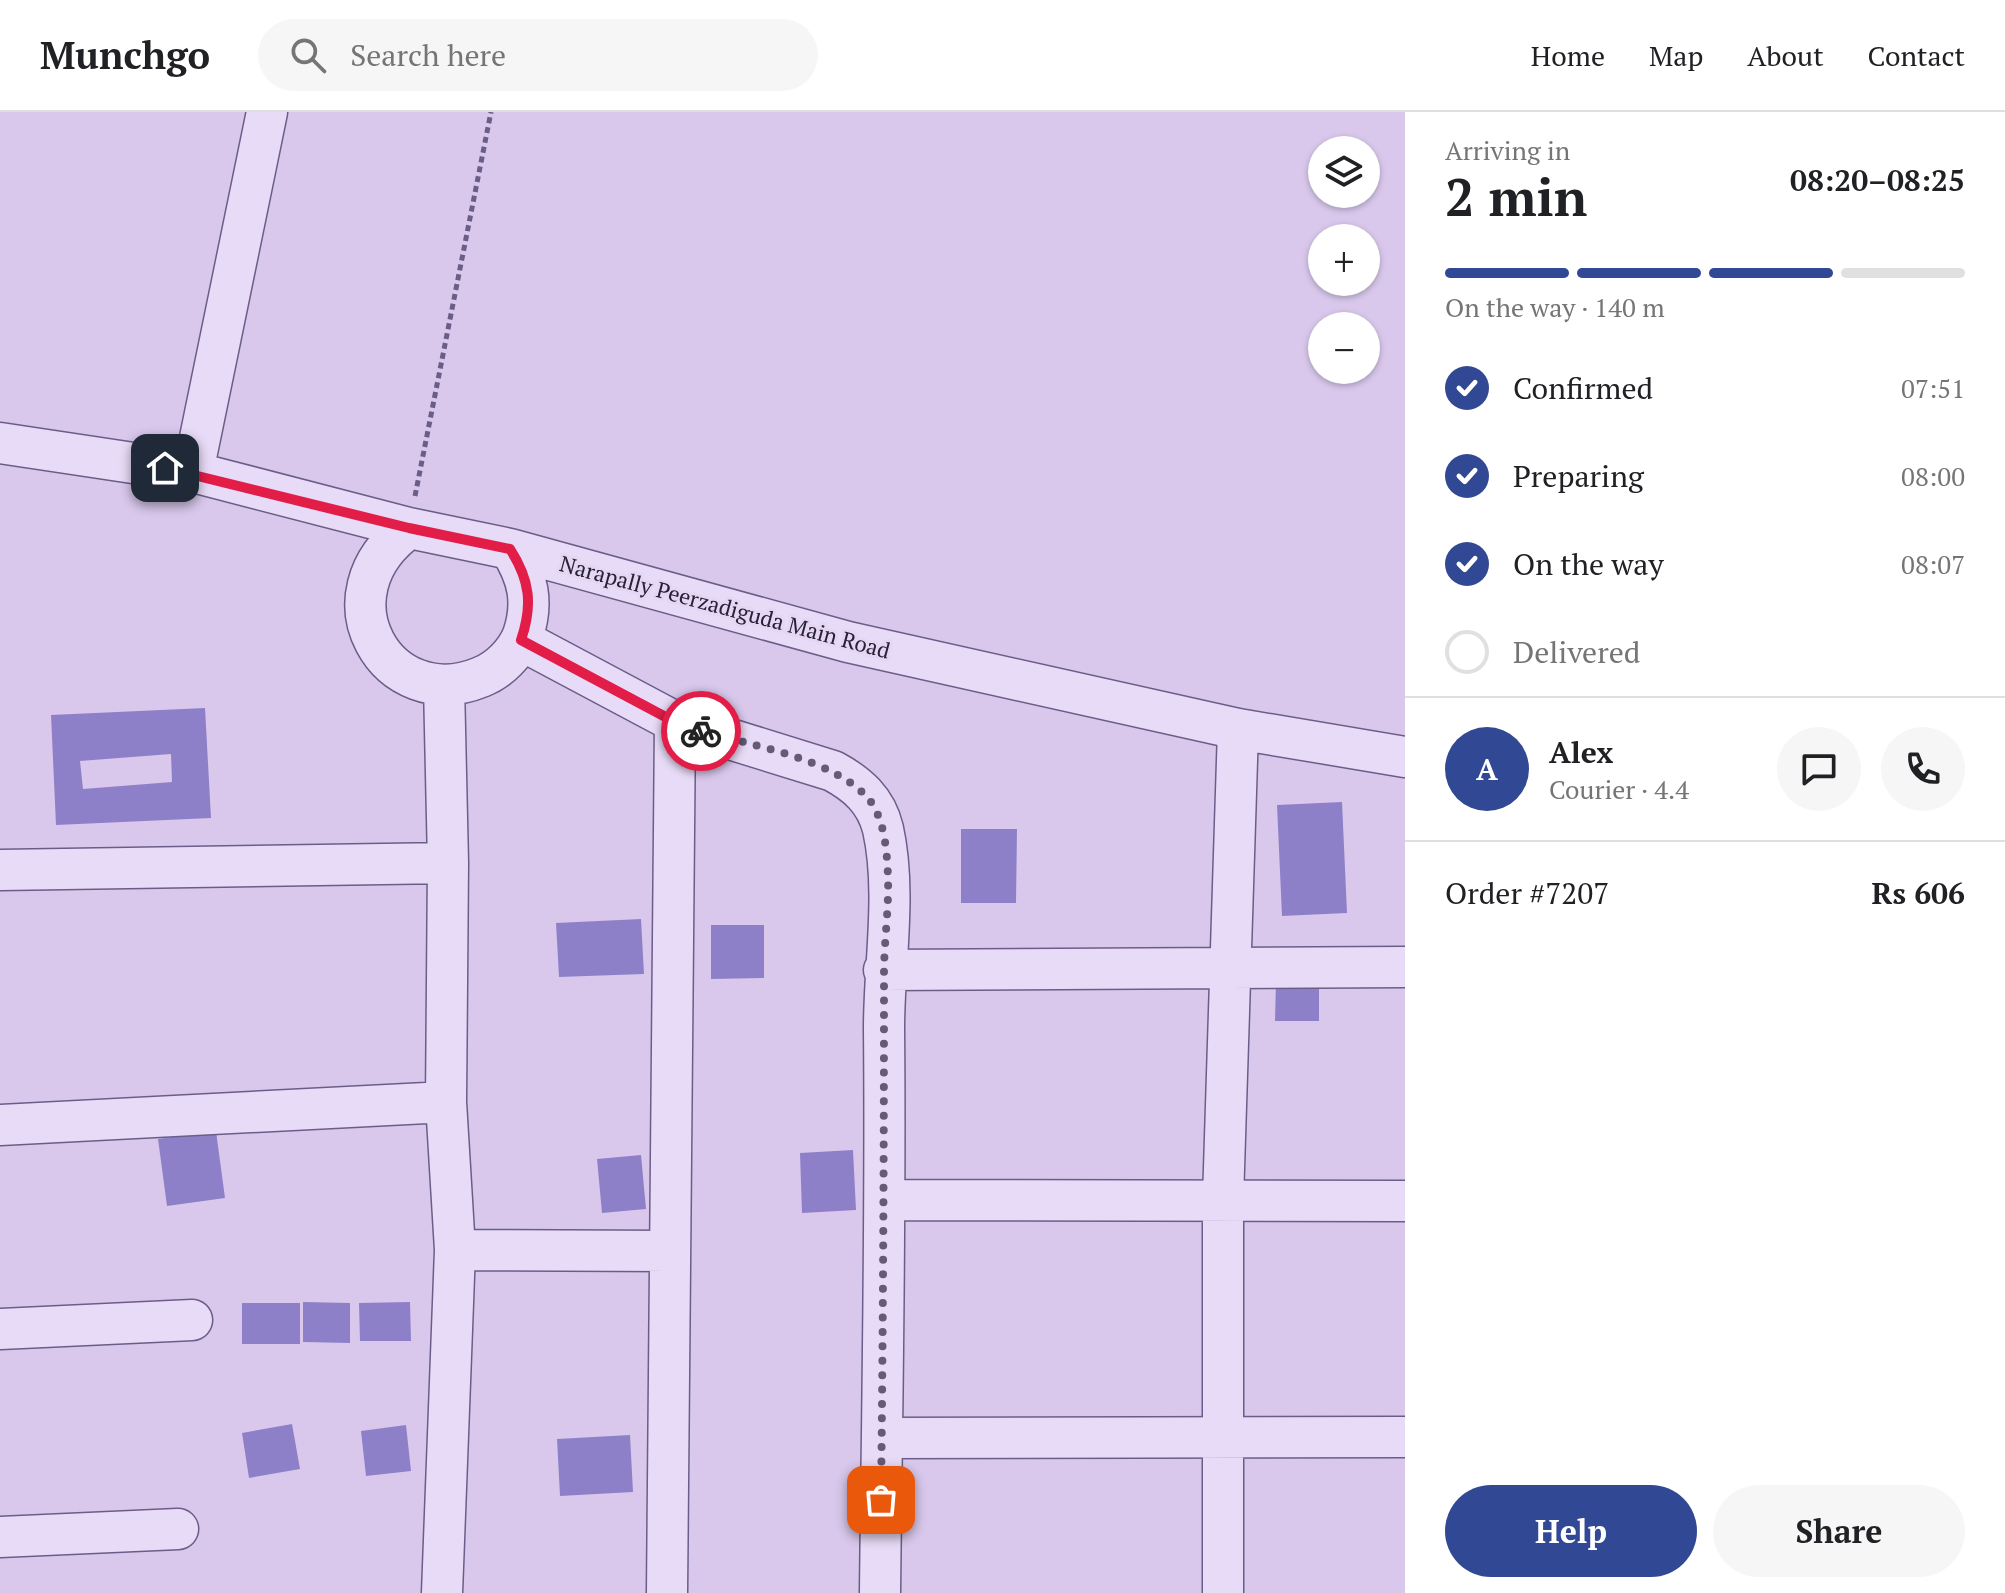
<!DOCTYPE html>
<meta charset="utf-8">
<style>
:root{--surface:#fff;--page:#f6f6f6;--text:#202124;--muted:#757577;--line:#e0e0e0;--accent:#314894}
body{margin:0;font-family:"PT Serif",serif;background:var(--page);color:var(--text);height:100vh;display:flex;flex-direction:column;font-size:30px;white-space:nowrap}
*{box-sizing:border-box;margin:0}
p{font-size:26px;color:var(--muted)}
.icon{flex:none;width:44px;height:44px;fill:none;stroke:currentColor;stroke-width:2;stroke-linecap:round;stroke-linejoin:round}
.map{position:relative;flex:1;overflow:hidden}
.sheet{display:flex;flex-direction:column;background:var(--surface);width:600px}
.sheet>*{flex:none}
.tools{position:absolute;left:1308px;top:24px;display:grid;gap:16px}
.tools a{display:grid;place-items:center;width:72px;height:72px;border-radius:50%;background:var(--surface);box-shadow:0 2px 6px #0004;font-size:40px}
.pin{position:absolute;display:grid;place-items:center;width:68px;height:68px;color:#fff;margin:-34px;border-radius:16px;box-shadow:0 4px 12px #0006}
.courier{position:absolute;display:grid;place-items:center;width:80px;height:80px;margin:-40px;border:6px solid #e11d48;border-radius:50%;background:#fff;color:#222;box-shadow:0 2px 10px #0007}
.head em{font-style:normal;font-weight:800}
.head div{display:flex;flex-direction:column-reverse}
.head{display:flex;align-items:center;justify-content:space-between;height:136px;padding:0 40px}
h1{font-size:52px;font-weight:800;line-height:60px}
.bar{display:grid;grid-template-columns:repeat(4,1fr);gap:12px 8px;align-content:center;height:96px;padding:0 40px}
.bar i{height:10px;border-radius:6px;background:var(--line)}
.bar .active{background:var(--accent)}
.bar p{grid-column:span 4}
.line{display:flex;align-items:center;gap:20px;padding:0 40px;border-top:2px solid var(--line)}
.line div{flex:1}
.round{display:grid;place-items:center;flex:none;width:84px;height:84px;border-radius:42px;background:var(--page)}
ol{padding:0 40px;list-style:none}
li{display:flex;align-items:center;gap:24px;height:88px}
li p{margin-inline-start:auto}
li .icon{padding:8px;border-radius:50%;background:var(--accent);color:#fff;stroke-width:4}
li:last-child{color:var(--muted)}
li i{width:44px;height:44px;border:4px solid var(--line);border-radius:50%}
.button{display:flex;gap:16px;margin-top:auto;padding:16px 40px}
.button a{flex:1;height:92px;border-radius:48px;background:var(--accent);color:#fff;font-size:32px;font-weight:800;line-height:92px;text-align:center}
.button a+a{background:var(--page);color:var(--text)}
header{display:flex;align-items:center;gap:48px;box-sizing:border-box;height:112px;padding:0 40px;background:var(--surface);border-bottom:2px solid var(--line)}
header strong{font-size:38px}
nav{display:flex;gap:44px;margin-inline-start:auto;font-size:28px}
.search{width:560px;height:72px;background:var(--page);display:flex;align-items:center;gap:20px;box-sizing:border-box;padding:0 28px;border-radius:44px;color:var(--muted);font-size:30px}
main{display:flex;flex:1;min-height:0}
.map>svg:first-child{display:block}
</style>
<header>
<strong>Munchgo</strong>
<div class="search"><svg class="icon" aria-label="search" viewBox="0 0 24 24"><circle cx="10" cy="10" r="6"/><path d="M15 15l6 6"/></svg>Search here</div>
<nav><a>Home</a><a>Map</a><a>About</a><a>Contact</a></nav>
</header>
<main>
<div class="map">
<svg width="1405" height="1481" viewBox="0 0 1405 1481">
<rect width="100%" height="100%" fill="#d9c8ec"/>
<path fill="#8d80c8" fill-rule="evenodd" d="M205 596 211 706 56 713 51 603ZM171 642 172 670 83 677 80 649Z
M1342 690 1347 801 1282 804 1277 693Z
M961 717H1017L1016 791H961Z
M641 807 644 862 559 865 556 811Z
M711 813H764V866L711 867Z
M1276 869 1319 870V909H1275Z
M216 1019 225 1086 167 1094 158 1027Z
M853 1038 856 1098 802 1101 800 1041Z
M641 1043 646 1097 602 1101 597 1047Z
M303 1190 350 1191V1231L303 1230Z
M410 1190 411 1229H360L359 1191Z
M242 1191H300V1232H242Z
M292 1312 300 1357 249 1366 242 1321Z
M406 1313 411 1359 366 1364 361 1319Z
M630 1323 633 1380 560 1384 557 1327Z"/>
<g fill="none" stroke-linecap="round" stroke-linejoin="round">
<defs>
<path id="minor" d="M0 331 193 360 409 416 510 437 848 530 1238 617 1405 645
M193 360 267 0
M409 416C316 483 387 604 481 565 499 558 516 541 523 523 534 490 528 465 510 437
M521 528 675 610 833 659C857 672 876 688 883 717 897 780 884 852 884 916 886 1105 882 1293 880 1481
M0 758 448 751
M884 858 1405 855
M0 1013 446 990
M886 1088 1405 1089
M455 1138 670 1139
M0 1217 192 1208
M882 1326 1405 1325
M0 1425 178 1417
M442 1481 455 1138 446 990 448 751 444 573
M667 1481 675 610
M1223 1481V1088L1238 617"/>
</defs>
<use href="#minor" stroke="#6a5e88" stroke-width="43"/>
<path stroke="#6a5e88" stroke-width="5" stroke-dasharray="6 4" stroke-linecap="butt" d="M415 384 491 0"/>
<use href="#minor" stroke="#e8dbf7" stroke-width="40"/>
</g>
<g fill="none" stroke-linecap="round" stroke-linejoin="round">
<path stroke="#655b78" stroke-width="8" stroke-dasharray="0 14.4" d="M701 619C750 633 840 648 871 690 885 710 887 741 888 765 889 797 884 830 884 862 884 1037 883 1213 881 1388"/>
<path stroke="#e11d48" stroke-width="10" d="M165 356 409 416 510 437C530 468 533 493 521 528L675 610 701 619"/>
</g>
<g text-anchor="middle" stroke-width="6" stroke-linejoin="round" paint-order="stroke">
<g font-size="22" fill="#272139" stroke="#e5d7f4">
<text transform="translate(725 495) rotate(15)" y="8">Narapally Peerzadiguda Main Road</text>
</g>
</g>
</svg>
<div class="tools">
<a><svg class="icon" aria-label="layers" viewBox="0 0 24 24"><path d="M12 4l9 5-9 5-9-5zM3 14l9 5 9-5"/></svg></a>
<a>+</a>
<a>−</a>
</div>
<div class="pin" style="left:881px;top:1388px;background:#ea580c"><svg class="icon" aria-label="bag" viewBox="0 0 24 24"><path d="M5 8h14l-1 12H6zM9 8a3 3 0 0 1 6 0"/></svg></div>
<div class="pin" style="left:165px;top:356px;background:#1f2937"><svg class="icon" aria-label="home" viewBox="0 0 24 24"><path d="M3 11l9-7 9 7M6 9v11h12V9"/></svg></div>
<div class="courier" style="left:701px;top:619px"><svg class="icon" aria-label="bike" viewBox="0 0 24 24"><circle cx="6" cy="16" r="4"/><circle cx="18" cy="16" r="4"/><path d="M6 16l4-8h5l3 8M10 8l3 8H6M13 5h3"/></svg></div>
</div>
<section class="sheet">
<div class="head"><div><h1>2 min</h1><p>Arriving in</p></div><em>08:20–08:25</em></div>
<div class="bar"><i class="active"></i><i class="active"></i><i class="active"></i><i></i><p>On the way · 140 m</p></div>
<ol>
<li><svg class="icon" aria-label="check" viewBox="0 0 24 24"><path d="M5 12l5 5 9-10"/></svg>Confirmed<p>07:51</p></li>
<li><svg class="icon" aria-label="check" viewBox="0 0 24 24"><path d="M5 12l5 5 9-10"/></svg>Preparing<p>08:00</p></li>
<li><svg class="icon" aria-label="check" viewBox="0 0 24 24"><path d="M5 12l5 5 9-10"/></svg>On the way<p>08:07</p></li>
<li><i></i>Delivered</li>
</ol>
<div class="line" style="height:144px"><b class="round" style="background:var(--accent);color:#fff">A</b><div><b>Alex</b><p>Courier · 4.4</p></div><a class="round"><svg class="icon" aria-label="chat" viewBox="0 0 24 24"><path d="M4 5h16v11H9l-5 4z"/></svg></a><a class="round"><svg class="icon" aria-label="phone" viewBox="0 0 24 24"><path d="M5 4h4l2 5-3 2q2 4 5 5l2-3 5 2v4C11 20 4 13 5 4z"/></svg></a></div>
<div class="line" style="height:104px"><div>Order #7207</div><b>Rs 606</b></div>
<div class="button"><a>Help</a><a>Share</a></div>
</section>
</main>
